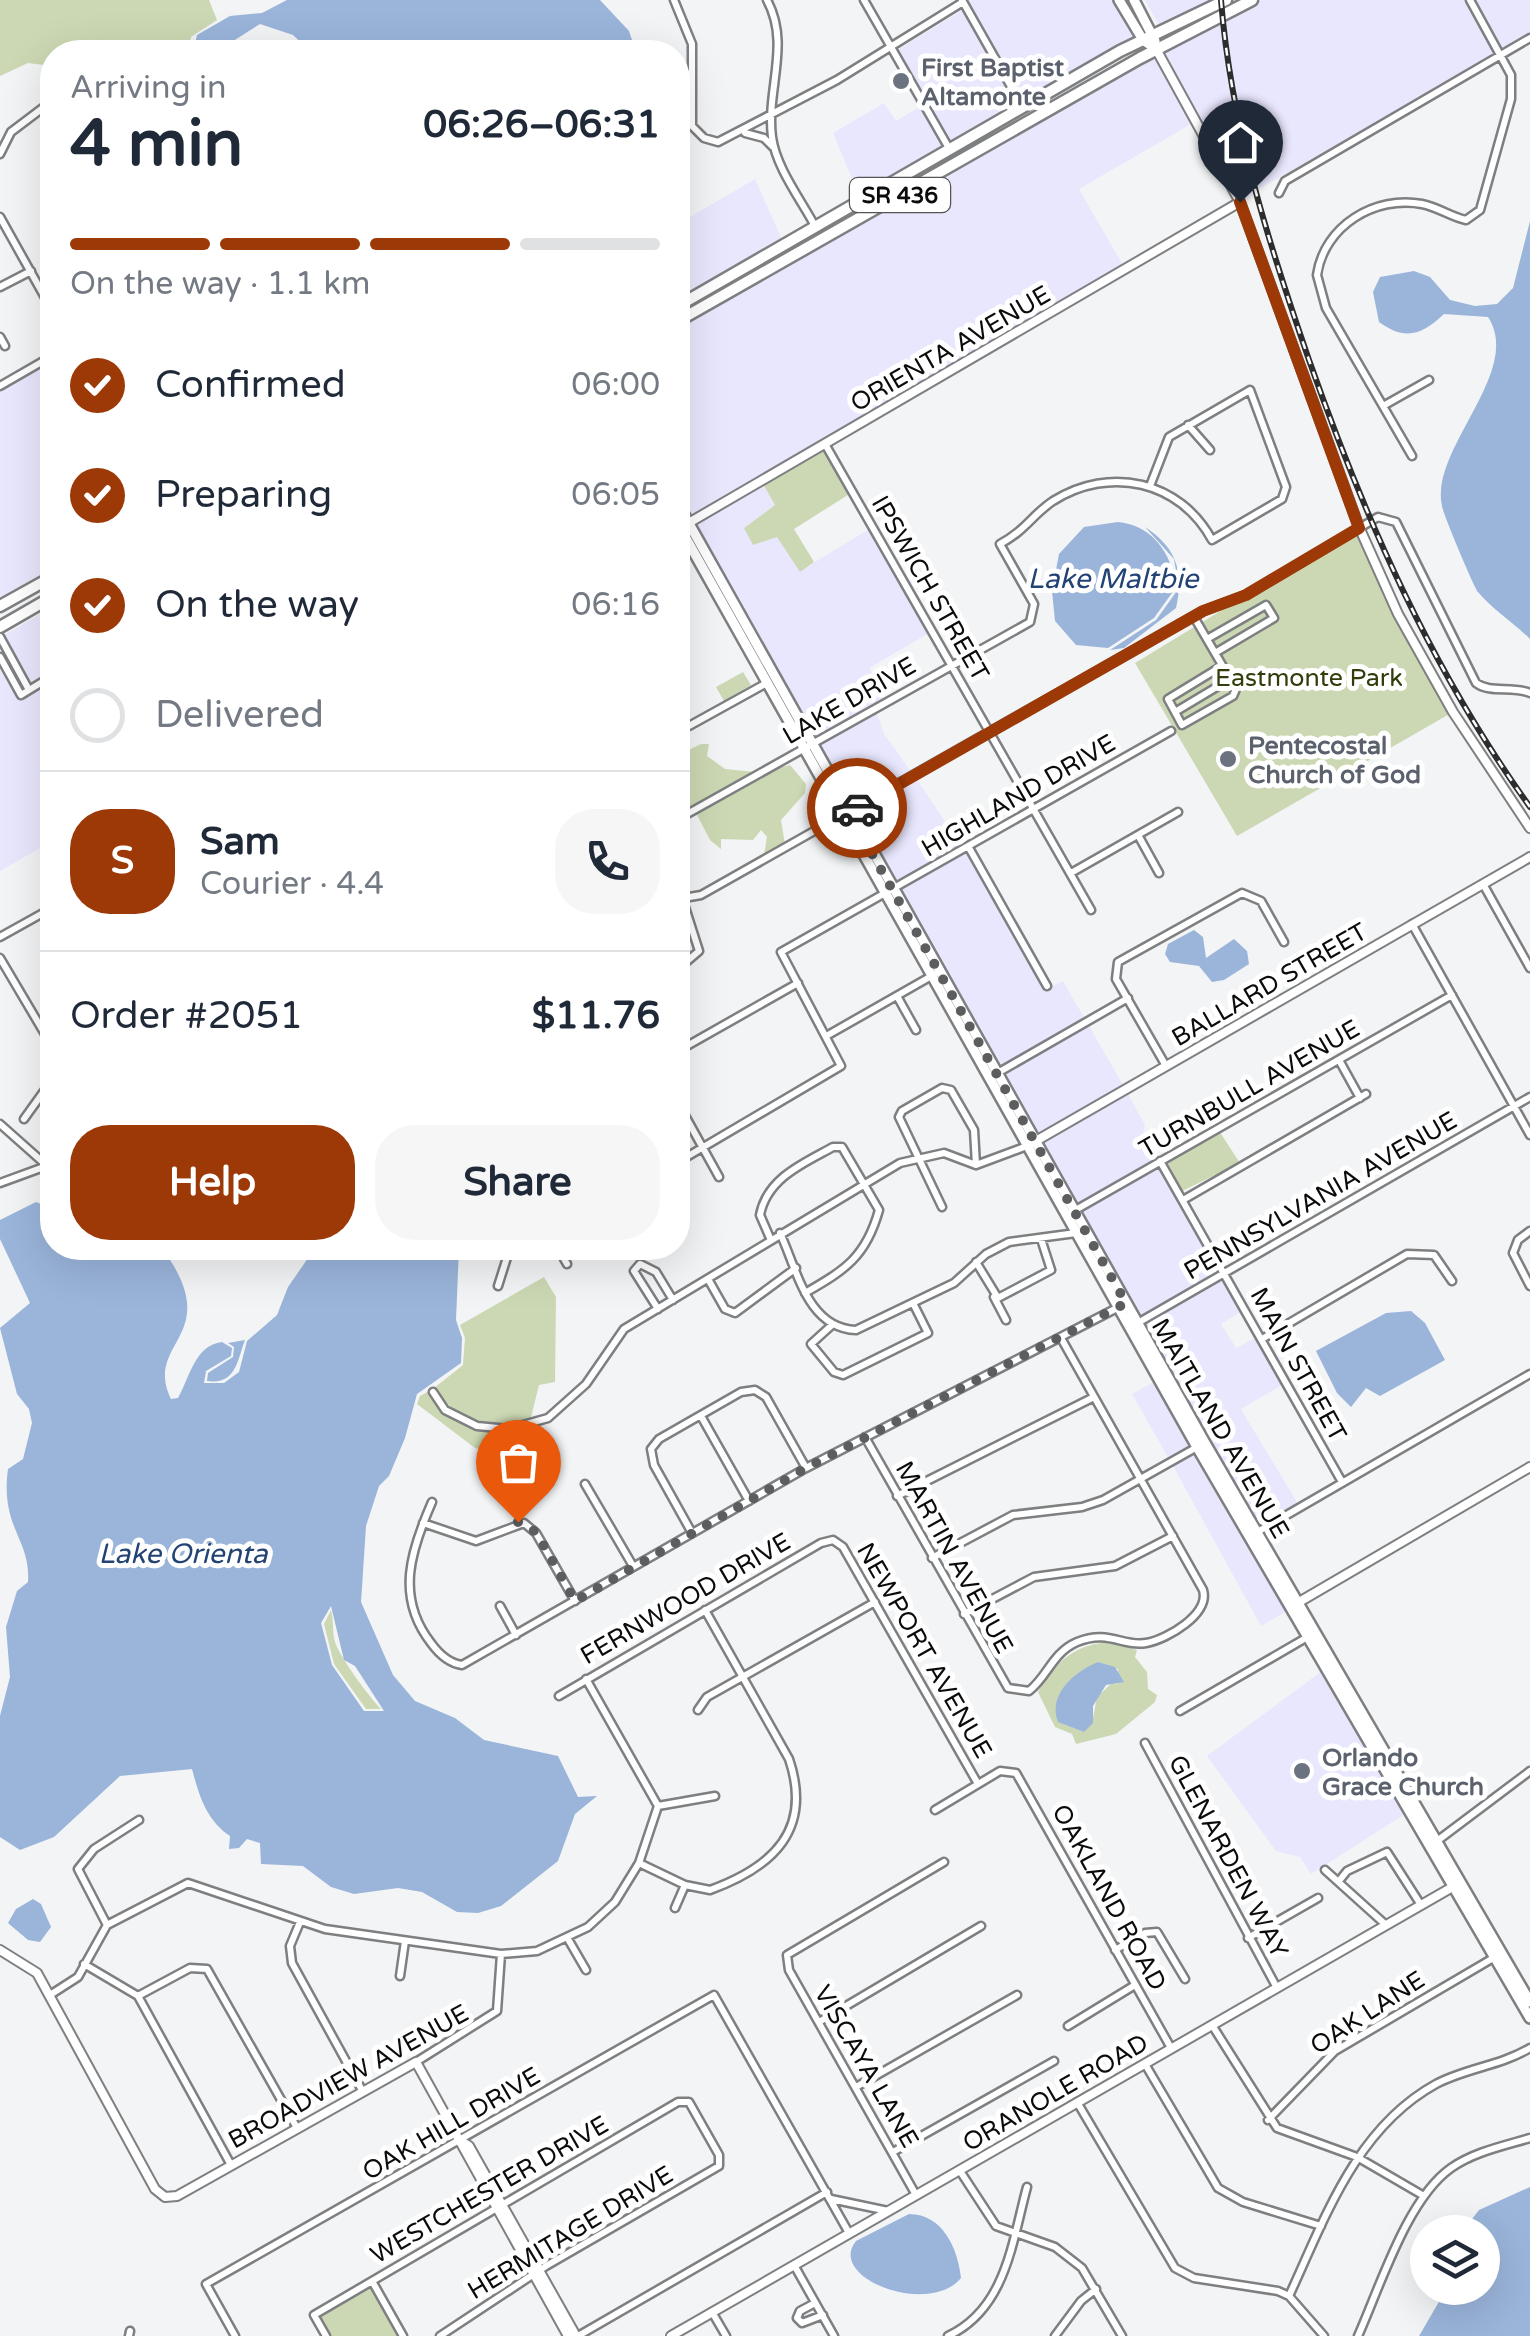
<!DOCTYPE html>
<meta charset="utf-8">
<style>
:root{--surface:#fff;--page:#f6f6f7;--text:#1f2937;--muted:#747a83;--line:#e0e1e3;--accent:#9d3906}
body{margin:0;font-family:"Varela Round",sans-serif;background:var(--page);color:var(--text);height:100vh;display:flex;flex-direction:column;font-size:38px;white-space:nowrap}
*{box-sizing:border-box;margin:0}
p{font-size:32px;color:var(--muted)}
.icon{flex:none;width:55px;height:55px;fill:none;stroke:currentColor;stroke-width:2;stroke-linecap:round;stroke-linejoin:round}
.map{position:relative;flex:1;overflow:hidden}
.panel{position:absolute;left:40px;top:40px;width:650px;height:1220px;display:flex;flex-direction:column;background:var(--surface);border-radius:40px;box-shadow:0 10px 40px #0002}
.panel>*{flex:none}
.tools{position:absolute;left:1410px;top:2215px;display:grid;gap:20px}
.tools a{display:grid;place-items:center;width:90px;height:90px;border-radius:50%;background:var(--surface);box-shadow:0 10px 40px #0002;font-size:50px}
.pin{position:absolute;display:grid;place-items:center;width:85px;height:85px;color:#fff;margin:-102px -42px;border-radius:50% 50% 50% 0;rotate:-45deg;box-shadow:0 0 10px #0007}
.pin .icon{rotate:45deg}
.courier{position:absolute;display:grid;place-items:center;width:100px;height:100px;margin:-50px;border:8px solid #9d3906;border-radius:50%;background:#fff;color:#222;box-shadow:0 2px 12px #0007}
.headline em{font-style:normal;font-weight:700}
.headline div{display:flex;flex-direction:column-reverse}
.headline{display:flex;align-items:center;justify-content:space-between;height:170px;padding:0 30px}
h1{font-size:65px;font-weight:700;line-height:75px}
.bar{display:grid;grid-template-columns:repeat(4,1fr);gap:15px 10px;align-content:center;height:120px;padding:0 30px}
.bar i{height:12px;border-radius:8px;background:var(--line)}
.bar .on{background:var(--accent)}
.bar p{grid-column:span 4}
.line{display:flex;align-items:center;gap:25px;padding:0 30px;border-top:2px solid var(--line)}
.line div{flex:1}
.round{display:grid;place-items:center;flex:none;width:105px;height:105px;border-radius:40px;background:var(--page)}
ol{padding:0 30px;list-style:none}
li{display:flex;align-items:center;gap:30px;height:110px}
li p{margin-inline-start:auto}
li .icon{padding:10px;border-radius:50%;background:var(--accent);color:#fff;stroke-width:4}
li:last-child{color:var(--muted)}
li i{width:55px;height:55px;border:5px solid var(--line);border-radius:50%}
.action{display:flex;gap:20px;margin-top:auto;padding:20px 30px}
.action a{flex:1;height:115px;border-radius:40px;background:var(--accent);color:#fff;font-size:40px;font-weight:700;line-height:115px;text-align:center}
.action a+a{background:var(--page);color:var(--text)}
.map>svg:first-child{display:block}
</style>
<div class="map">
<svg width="1530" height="2336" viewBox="0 0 1530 2336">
<rect width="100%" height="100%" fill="#f2f4f6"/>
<path fill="#e9e7fd" d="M966 0H1116L1140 40 1025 106Z
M1145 0H1217L1161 29Z
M1262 0H1467L1499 52 1241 199 1162 53Z
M1474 0H1530V35L1503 50Z
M964 9 1021 109 951 149 896 51Z
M1157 56 1193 123 1079 189 1124 267 689 519 678 497V325Z
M884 103 896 121 921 106 946 152 861 200 833 133Z
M755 179 784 244 678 301V224Z
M52 360V568L0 597V390Z
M763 484 775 505 744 528 777 536 800 571 871 528 931 632 869 668 885 693 881 701 815 739 692 525Z
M52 607V673L30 686 3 636Z
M0 663 20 698 52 680V841L0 871Z
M876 711 884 734 912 773 852 807 818 745Z
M916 778 961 846 895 884 855 813Z
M965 852 1046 989 1063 981 1085 1019 998 1069 898 890Z
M1088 1024 1124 1087 1036 1137 1001 1074Z
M1127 1092 1145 1125 1142 1137 1155 1160 1075 1206 1040 1142Z
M1159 1166 1218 1273 1139 1318 1078 1212Z
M1221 1278 1240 1312 1221 1324 1236 1348 1255 1338 1282 1385 1241 1409 1298 1504 1260 1526 1142 1324Z
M1154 1382 1192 1446 1169 1459 1132 1394Z
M1195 1452 1287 1611 1261 1626 1172 1464Z
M1322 1671 1405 1814 1311 1874 1300 1857 1276 1851 1207 1756Z"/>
<path fill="#ccd8b3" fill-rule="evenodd" d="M0 0H209L217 20 191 37 189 52H52V66L28 63 0 76Z
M824 448 851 493 794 529 814 562 800 572 777 537 753 545 744 528 775 505 763 484Z
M1359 527 1453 712 1237 836 1135 663Z
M743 672 751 685 724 701 716 687Z
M701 744H709L707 756 725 769 756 772 687 811 678 808V755Z
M790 765 806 784 805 793 781 820 785 845 764 855 767 837 761 830 753 840 721 839V849L710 840 696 813 775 769Z
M1219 1131 1240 1163 1182 1191 1167 1161Z
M544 1277 556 1297 555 1382 539 1385 530 1421C492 1433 456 1420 434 1388L463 1365 465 1338 460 1325Z
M429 1391C453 1427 486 1435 529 1429L526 1442 501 1455 475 1448 417 1404 420 1396Z
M331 1610C334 1620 332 1632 335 1642 339 1656 370 1698 381 1709H366L334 1664 324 1624Z
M1113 1642 1137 1650 1135 1657 1147 1672 1148 1689 1157 1695 1155 1702 1116 1734 1076 1744 1072 1734 1055 1727 1038 1692C1056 1661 1076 1643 1113 1642ZM1098 1662 1118 1669 1117 1685 1114 1681 1097 1697 1093 1718 1084 1732 1059 1722C1048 1693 1076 1675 1098 1662Z
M371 2287 398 2336H330L319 2316Z"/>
<path fill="#9ab4da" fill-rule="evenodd" d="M287 0H600L629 31 636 52H311L293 35 260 24 216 52H193L197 35 230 16 262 13Z
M1530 221V639C1514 623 1492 609 1478 592 1474 587 1443 514 1442 506 1429 449 1524 372 1488 317L1444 314C1422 335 1405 341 1379 322L1373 292 1380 277 1414 271 1430 277 1450 300 1475 306 1497 304 1513 288Z
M1118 522C1154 526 1170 553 1177 586L1154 618 1108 648 1076 645 1055 621 1052 591 1059 554 1084 527Z
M1145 527C1177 548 1184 572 1176 608L1124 648 1110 650 1156 620 1179 588 1174 559Z
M1194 930 1203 937 1206 958 1234 939 1247 951 1249 964 1224 980 1212 982 1199 966 1170 962 1165 954 1168 944Z
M36 1202 52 1208V1248C80 1248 130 1241 155 1248 164 1250 172 1262 176 1270 213 1338 145 1346 171 1399L178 1398C190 1377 195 1345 222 1342L232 1348 231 1356 206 1371 204 1383H224L239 1372 247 1341 277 1315 288 1287 315 1248H459L456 1320 462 1338 461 1363 417 1394 405 1438 389 1476 379 1486 366 1526 361 1602 393 1675 415 1701 455 1718 484 1740 558 1756 578 1797 597 1796 575 1814 558 1861 501 1906 478 1913 457 1912 422 1892 398 1888 354 1894 331 1887 303 1866 261 1864 260 1843 247 1839 239 1848 229 1849 230 1836C206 1820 199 1795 192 1769L120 1776 54 1837 20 1850 0 1837V1716L10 1677 6 1627 17 1591 28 1582C31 1539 0 1528 8 1469L23 1459 32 1423 29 1409 17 1394 0 1328 30 1303 0 1239V1220ZM331 1606 344 1660 355 1666 384 1711H364L332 1665 321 1623Z
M1411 1311 1425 1323 1445 1360 1380 1396 1366 1388 1351 1407 1337 1393 1316 1351 1386 1313Z
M245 1340C237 1361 236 1385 207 1381L208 1373 233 1357 234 1347 228 1343Z
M1098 1662 1115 1667 1124 1682 1106 1685 1093 1706V1723L1084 1732 1058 1722C1047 1694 1076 1671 1098 1662Z
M33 1899 41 1904 51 1927 40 1942 28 1940 8 1923 16 1909Z
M1530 2187V2336H1419L1440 2300 1438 2288H1482V2232H1462L1479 2210Z
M909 2214C943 2214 958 2249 961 2278 929 2317 826 2278 856 2241Z"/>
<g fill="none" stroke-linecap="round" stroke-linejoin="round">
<defs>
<path id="minor" d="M674 0 692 44V126L704 138 718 142 837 80 963 2
M767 0C791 44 766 90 772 137 776 168 802 201 816 228
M864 0 950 150
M962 0 1022 106
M745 133 764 138 773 147
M0 154 11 132 52 101
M1279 193 1285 181 1530 38
M0 217 52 310
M0 287 31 271
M0 337 5 346
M0 386 52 356
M1383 406 1429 380
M1188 425 1210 450
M825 444 1091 910
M1412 456 1326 308 1317 275C1324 226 1375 195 1422 204 1438 207 1451 217 1466 220L1480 210 1511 99V75L1470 0
M1194 617 1236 689 1233 696 1182 725 1168 699 1222 666
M0 637 29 690
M1207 639 1266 605 1274 618 1215 653
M0 657 21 695 52 676
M1175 712 1230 679
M689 726 765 684
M680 818 1030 622 1034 604 1000 544C1026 530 1032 515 1053 501 1110 465 1180 481 1212 540L1282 499 1286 487 1250 390 1169 437 1150 486
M1138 835 1159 873
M968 846 1047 986
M1071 873 1178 812
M1483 884 1530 968
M678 899 701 895 1203 611 1246 595 1378 517 1396 522 1476 683C1491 694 1512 685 1530 693
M1412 924 1530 1135
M0 937 52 908
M0 958 52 1046
M678 969 699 951 683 901
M897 996 916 1030
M828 1035 935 974
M678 1051 798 983
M1339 1060 1360 1098
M1166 1066 1116 979 1118 962 1242 893 1261 901 1284 942
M994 1075 1128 998
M678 1103 719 1177
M24 1119 52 1080
M0 1124 45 1164
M1160 1161 1342 1482
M678 1162 841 1066 781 952 1171 731
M0 1183 52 1164
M1183 1200 1366 1094
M942 1207 899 1117 902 1111 942 1088 951 1090 974 1130 976 1165
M1072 1212 1452 995
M1530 1231 1518 1240 1513 1253 1530 1286
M780 1233C797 1269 807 1328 856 1330L954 1283 986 1254 1009 1242 1076 1233
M770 1238 760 1215C767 1178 804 1163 833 1147H842L879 1210C866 1257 845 1270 805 1293
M558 1248 567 1264
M976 1262 998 1298 1051 1270 1041 1239
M708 1279 725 1309 735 1313 796 1268
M498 1286 510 1248
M994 1297 1006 1320
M658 1309 634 1271 640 1264 656 1272 673 1300
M833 1324 811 1344 834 1372 843 1375 928 1333 913 1303
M1129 1328 1530 1097
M1262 1339 1407 1254 1434 1255 1452 1281
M433 1392 445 1410 477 1426 509 1429 548 1418 586 1384 624 1329 900 1163 944 1153 976 1165 1027 1146
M701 1416 749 1501
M865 1437 1008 1688 1029 1691C1048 1676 1052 1653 1077 1642 1109 1629 1122 1647 1146 1643 1168 1639 1210 1614 1203 1590L1061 1338
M585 1484 633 1566
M897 1496 1094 1397
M432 1502C411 1550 395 1597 431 1643 439 1654 448 1663 462 1665L806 1468 1119 1307
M423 1523 476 1541 524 1523 536 1533 575 1601
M692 1533 654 1465 651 1449 659 1439 741 1392 755 1390 766 1397 806 1468
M1254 1534 1530 1374
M932 1558 1013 1515 1082 1507 1103 1500 1199 1446
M500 1606 516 1635
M964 1614 1034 1577 1115 1566 1173 1536
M559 1696 821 1543 833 1540 843 1547 978 1784
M698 1710 707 1697 875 1602
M1180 1711 1311 1635
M1145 1743 1277 1988
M658 1806 715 1796
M935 1810 1000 1771 1016 1773 1171 2048
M1437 1841 1530 1771
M639 1863 685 1885 710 1890C773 1867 813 1830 789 1759L705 1610
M1325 1870 1386 1925
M1339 1881 1347 1871 1387 1852 1421 1905
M675 1908 685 1885
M300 1922 290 1946 292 1963 363 2092
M107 1925 78 1869 94 1849 139 1820
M1248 1938 1318 1898
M568 1939 586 1970
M1115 1950 1145 1933 1157 1932 1185 1979
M84 1964 138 1996 231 2165
M400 1976 405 1941
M50 1995 78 1977 107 1925 188 1883 325 1929 501 1954 537 1951 588 1927 615 1902 639 1863 658 1806 586 1679
M138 1996 190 1968 207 1969 297 2128
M819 2022 981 1926
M1212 2025 1277 2128 1357 2157 1424 2196
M1068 2026 1135 1985
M416 2062 497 2011 501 1954
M1145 2064 1218 2188 1243 2202 1321 2226
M856 2087 1017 1995
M1077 2102 1175 2268 1194 2278 1278 2291 1289 2296 1324 2336
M1268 2120 1335 2051 1495 1957
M893 2152 1054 2061
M960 2171 996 2226 1055 2247 1082 2268 1122 2336
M916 2195 789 1970 787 1955 944 1862
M831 2199 888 2211
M794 2265 834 2336
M372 2281 403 2336
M1289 2296C1325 2218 1356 2128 1436 2084 1466 2068 1500 2066 1530 2048
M815 2303 800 2311 797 2318 802 2323 823 2315
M712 2312 726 2336
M129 2336 130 2331
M235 2336 206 2284 714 1995 849 2233
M326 2336 314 2315 678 2102H689L719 2155V2166L546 2266 440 2336
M578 2336 827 2192
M948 2336C1006 2309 1012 2242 1027 2187
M1055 2336 1081 2301 1096 2289
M1358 2336C1380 2287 1407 2199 1451 2168 1474 2152 1503 2146 1530 2138"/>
<path id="tertiary" d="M1156 49 1240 202 1359 527 1398 614 1453 712 1530 828
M680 528 1240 202
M1027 1146 1530 857
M1294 1605 1530 1467
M0 1950 37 1973 155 2189 165 2197 177 2196 416 2062 568 2336
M461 2141 469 2146 576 2336
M671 2336 1456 1885"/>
<path id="secondary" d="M1119 0 1143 40 1156 49
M1134 0 1155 41
M678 504 1205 1443 1530 2002
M678 524 1197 1447 1530 2018"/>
<path id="primary" d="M678 306 1120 51 1226 0
M678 321 1140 58 1252 0
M0 606 52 577
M0 627 52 597"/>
</defs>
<use href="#minor" stroke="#7d7f81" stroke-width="11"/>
<use href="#tertiary" stroke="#7d7f81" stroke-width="12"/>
<use href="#secondary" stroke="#7d7f81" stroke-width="14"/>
<use href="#primary" stroke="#7d7f81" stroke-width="15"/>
<use href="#minor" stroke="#fff" stroke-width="6"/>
<use href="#tertiary" stroke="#fff" stroke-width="8"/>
<use href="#secondary" stroke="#fff" stroke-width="9"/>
<use href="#primary" stroke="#fff" stroke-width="10"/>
<defs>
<path id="rail" d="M1221 0C1231 126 1268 241 1309 360 1365 519 1431 669 1530 807"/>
</defs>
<use href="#rail" stroke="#2d2d2e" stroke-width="6"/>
<use href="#rail" stroke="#fff" stroke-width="2.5" stroke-dasharray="8" stroke-linecap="butt"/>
</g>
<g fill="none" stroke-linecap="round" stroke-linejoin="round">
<path stroke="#5c5d5e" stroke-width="10" stroke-dasharray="0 18" d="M518 1522 536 1532 575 1601 806 1468 1126 1303 849 813 857 808"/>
<path stroke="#9d3906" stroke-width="12" d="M857 808 1203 611 1246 595 1359 528 1240 202"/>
</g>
<g fill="#6b7280" stroke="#fff" stroke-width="4">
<circle cx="901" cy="81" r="10"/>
<circle cx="1228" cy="759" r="10"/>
<circle cx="1302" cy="1771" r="10"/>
</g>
<g text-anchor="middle" stroke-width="10" stroke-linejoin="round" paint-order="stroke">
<rect fill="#fff" stroke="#545455" stroke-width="2.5" x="850" y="178" width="100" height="34" rx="8"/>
<g font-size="22" font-weight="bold" fill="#0b0b0c">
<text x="900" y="203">SR 436</text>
</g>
<g font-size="25" font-weight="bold" fill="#5b616d" stroke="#fff" text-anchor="start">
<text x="921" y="76">First Baptist<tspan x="921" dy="29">Altamonte</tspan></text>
<text x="1248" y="754">Pentecostal<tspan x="1248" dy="29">Church of God</tspan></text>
<text x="1322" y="1766">Orlando<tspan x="1322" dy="29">Grace Church</tspan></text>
</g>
<g font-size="25" fill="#0b0b0c" stroke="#fff">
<text transform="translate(950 348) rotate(-30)" y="9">ORIENTA AVENUE</text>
<text transform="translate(931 588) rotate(60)" y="9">IPSWICH STREET</text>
<text transform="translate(849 700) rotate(-30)" y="9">LAKE DRIVE</text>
<text transform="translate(1018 795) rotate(-30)" y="9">HIGHLAND DRIVE</text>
<text transform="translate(1269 984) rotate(-30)" y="9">BALLARD STREET</text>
<text transform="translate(1249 1088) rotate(-30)" y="9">TURNBULL AVENUE</text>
<text transform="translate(1320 1195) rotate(-30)" y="9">PENNSYLVANIA AVENUE</text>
<text transform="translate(1299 1364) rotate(61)" y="9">MAIN STREET</text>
<text transform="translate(1221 1428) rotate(60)" y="9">MAITLAND AVENUE</text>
<text transform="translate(955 1557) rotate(61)" y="9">MARTIN AVENUE</text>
<text transform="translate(685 1598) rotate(-30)" y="9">FERNWOOD DRIVE</text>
<text transform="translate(925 1650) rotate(60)" y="9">NEWPORT AVENUE</text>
<text transform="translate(1229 1856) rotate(62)" y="9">GLENARDEN WAY</text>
<text transform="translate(1110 1897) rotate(61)" y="9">OAKLAND ROAD</text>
<text transform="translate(1367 2012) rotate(-33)" y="9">OAK LANE</text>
<text transform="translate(867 2066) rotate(60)" y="9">VISCAYA LANE</text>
<text transform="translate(348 2076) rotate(-29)" y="9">BROADVIEW AVENUE</text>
<text transform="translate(1055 2092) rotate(-30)" y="9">ORANOLE ROAD</text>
<text transform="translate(451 2123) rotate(-30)" y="9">OAK HILL DRIVE</text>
<text transform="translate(489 2189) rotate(-30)" y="9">WESTCHESTER DRIVE</text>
<text transform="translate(570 2232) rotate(-31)" y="9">HERMITAGE DRIVE</text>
</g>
<g font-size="25" fill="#313d0a" stroke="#fff">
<text x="1309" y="686">Eastmonte Park</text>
</g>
<g font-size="28" font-style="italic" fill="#224374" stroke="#fff">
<text x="1113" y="588">Lake Maltbie</text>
<text x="183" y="1563">Lake Orienta</text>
</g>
</g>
</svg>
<div class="tools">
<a><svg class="icon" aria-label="layers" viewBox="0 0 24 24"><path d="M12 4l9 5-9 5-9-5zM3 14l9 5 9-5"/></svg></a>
</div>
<div class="pin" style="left:518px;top:1522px;background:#ea580c"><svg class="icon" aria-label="bag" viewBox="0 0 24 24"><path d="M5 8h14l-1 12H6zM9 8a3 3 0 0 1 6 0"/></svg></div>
<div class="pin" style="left:1240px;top:202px;background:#1f2937"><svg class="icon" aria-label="home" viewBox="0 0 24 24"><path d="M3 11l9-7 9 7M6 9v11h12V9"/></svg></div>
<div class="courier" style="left:857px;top:808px"><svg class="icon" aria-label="car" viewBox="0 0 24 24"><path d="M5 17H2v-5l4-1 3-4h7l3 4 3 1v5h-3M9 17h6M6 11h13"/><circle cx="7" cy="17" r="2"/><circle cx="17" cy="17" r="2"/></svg></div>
<section class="panel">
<div class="headline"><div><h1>4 min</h1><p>Arriving in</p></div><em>06:26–06:31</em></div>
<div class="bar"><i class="on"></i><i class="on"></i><i class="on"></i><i></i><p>On the way · 1.1 km</p></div>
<ol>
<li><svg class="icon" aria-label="check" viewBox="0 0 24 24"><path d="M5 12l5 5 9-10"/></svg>Confirmed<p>06:00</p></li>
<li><svg class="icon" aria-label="check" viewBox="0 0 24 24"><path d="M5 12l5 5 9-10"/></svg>Preparing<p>06:05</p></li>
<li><svg class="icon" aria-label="check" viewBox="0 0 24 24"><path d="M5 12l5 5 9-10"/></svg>On the way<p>06:16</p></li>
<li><i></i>Delivered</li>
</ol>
<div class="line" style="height:180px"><b class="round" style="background:var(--accent);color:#fff">S</b><div><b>Sam</b><p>Courier · 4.4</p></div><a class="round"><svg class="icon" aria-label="phone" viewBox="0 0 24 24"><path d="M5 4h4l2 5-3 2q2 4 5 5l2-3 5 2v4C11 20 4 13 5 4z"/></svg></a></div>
<div class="line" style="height:130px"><div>Order #2051</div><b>$11.76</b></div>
<div class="action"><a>Help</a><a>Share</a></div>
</section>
</div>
